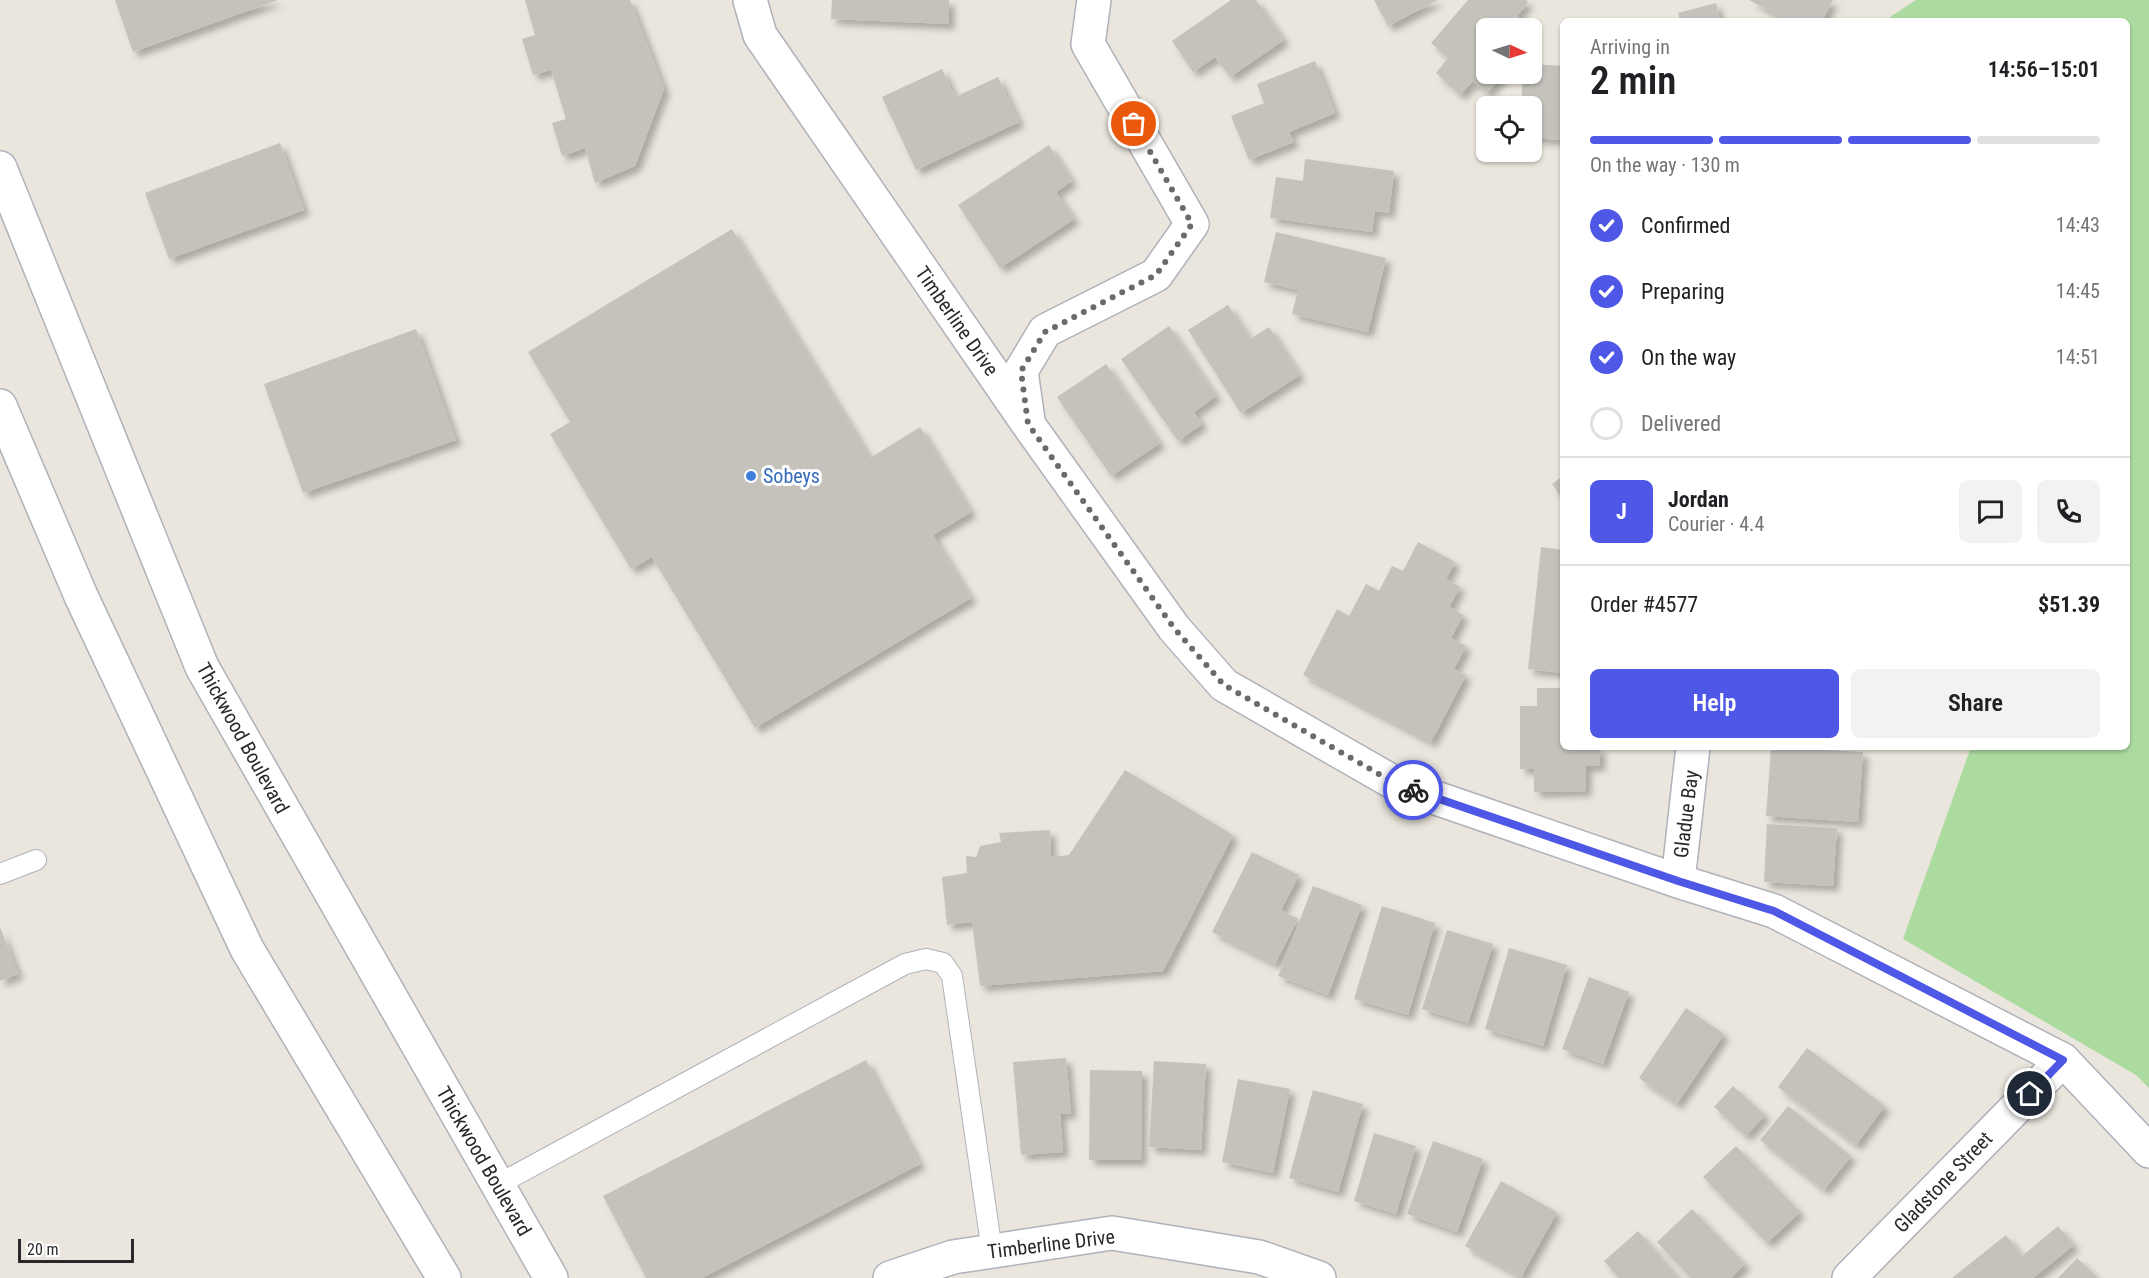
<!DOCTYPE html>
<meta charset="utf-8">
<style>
:root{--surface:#fff;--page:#f2f2f2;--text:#202124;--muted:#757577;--line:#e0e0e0;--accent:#4e57e6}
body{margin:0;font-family:"Roboto Condensed",sans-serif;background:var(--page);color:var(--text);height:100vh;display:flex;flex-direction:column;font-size:22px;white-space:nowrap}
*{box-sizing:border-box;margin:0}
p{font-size:20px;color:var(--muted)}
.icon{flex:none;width:33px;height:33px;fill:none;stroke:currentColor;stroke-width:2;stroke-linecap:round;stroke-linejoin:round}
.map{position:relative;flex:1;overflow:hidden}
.side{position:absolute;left:1560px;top:18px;width:570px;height:732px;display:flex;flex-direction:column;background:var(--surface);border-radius:9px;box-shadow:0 2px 4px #0004}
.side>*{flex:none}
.needle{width:39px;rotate:94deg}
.fabs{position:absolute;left:1476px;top:18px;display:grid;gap:12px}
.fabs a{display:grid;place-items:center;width:66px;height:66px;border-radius:9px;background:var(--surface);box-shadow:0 2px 4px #0004;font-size:30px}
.scale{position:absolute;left:18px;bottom:15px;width:116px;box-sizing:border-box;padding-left:6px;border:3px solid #292929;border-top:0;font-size:16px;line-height:21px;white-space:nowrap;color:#292929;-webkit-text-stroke:4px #fff;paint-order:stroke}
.pin{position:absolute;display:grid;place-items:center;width:51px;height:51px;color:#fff;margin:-26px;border:3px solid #fff;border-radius:50%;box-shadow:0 2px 6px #0007}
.courier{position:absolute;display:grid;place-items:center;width:60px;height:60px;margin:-30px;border:4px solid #4e57e6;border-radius:50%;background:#fff;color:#222;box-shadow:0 2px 8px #0007}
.headline em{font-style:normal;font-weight:600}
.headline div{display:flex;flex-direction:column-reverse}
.headline{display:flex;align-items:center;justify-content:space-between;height:102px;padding:0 30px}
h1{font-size:39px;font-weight:600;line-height:45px}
.bar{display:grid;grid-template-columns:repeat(4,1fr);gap:9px 6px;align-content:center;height:72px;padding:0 30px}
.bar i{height:8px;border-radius:4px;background:var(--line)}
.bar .selected{background:var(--accent)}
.bar p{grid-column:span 4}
.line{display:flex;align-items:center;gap:15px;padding:0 30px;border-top:2px solid var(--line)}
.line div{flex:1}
.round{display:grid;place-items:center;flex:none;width:63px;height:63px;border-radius:9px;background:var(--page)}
ol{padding:0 30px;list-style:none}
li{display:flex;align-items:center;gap:18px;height:66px}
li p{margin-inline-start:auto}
li .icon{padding:6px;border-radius:50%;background:var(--accent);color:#fff;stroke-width:4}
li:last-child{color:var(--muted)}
li i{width:33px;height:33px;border:3px solid var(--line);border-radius:50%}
.action{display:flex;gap:12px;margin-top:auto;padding:12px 30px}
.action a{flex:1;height:69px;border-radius:9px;background:var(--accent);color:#fff;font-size:24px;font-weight:600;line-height:69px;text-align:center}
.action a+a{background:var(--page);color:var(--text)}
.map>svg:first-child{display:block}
</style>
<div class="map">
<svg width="2149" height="1278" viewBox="0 0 2149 1278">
<defs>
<filter id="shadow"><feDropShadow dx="5.5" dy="5.5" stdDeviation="3" flood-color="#0004"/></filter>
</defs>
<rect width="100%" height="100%" fill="#eae6dd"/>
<path fill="#acdb9f" d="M1916 0H2149V1088L2136 1075 1903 939 1971 747H2127V21H1884Z"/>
<path fill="#c5c2bc" filter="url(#shadow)" d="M115 0H278L133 52Z
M525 0H630L664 89 635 166 595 183 585 148 562 156 552 123 566 119 551 70 533 75 522 39 535 35Z
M832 0H949V24L831 19Z
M1231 0H1256L1284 40 1230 77 1215 57 1193 72 1172 41Z
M1374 0H1438L1388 26Z
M1468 0H1526L1528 2 1517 16 1531 28H1486V74H1504L1487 93 1473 81 1460 95 1436 73 1448 58 1431 43Z
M1749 0H1833L1822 21H1788Z
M1716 3 1720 21H1680L1678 13Z
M1315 61 1335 113 1289 132 1294 142 1249 160 1231 116 1264 103 1257 84Z
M1532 64 1563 66V140L1532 138V106H1521L1523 74H1532Z
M942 69 955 97 998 77 1019 122 916 170 882 97Z
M280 143 304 210 169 259 145 193Z
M1049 145 1072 181 1056 192 1074 219 1000 268 958 205Z
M1305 159 1394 171 1389 213 1375 211 1372 232 1270 218 1276 177 1303 181Z
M732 229 870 458 920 427 971 512 933 535 971 598 755 728 652 557 631 569 550 434 570 422 528 352Z
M1276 232 1386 258 1368 332 1292 314 1298 290 1264 282Z
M1228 305 1250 339 1269 327 1300 375 1241 413 1188 330Z
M1169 326 1216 396 1194 412 1202 424 1178 441 1121 359Z
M416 329 456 440 303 493 264 384Z
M1106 364 1160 443 1111 476 1057 397Z
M1563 476V500L1552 484Z
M1418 542 1455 562 1446 579 1460 587 1449 607 1463 615 1451 638 1466 646 1454 669 1466 675 1431 742 1303 675 1337 609 1349 616 1366 584 1379 591 1392 566 1403 571Z
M1541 547 1563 550V673L1528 669Z
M1537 688H1563V747H1600V766H1586V791L1534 792V769H1520V706H1537Z
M1771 747 1863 752 1858 822 1766 816Z
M1125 770 1233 835 1163 971 980 986 972 922 947 925 942 877 967 873 966 856 976 857 980 846 1001 842 999 833 1050 830 1051 857 1069 855Z
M1767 824 1837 828 1833 886 1764 882Z
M1252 852 1299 875 1281 910 1298 919 1275 964 1212 932Z
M1313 886 1362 905 1328 995 1278 976Z
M1382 906 1435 923 1408 1015 1354 999Z
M0 927 18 974 0 981Z
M1447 930 1493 944 1468 1023 1422 1009Z
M1509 948 1567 965 1543 1046 1485 1029Z
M1589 977 1629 992 1603 1064 1562 1049Z
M1686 1008 1724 1034 1677 1104 1639 1078Z
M1807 1048 1885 1106 1856 1145 1778 1087Z
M1066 1058 1071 1113 1060 1114 1063 1152 1021 1155 1013 1062Z
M866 1060 920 1164 702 1278H646L603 1196Z
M1154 1061 1206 1064 1201 1150 1149 1147Z
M1090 1070 1142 1071 1141 1160H1089Z
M1238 1079 1290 1089 1273 1173 1222 1162Z
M1733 1086 1765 1115 1746 1136 1714 1107Z
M1313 1090 1363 1104 1338 1192 1289 1178Z
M1788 1106 1851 1156 1824 1190 1760 1140Z
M1374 1133 1416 1146 1396 1214 1354 1201Z
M1433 1141 1483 1159 1457 1232 1407 1214Z
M1736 1146 1800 1212 1767 1243 1703 1177Z
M1501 1181 1557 1212 1521 1277 1465 1246Z
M1692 1209 1745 1264 1731 1278H1691L1657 1242Z
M2058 1226 2074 1245 2033 1278H1952L2006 1235 2022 1256Z
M1638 1231 1679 1278H1619L1604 1261Z
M2077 1258 2098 1278H2058Z"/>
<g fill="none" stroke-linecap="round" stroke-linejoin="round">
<defs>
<path id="lane" d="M0 874 36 860
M497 1185 905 964 926 959 943 963 952 976 992 1251"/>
<path id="street" d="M750 0 760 35 1028 424 1174 628 1224 685 1398 785 1678 881 1774 911 2063 1060 2149 1151
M1028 420 1021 371 1045 331 1156 275 1192 224 1088 44 1094 0
M1678 881 1693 747
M890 1278 953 1257 1112 1233 1259 1257 1319 1278
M1849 1278 2063 1060"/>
<path id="secondary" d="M0 168 202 667 551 1278
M0 406 81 596 247 949 444 1278"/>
</defs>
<use href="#lane" stroke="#b0b1bb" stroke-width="22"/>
<use href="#street" stroke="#b0b1bb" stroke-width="36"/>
<use href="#secondary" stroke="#b0b1bb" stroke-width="36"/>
<use href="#lane" stroke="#fff" stroke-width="20"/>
<use href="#street" stroke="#fff" stroke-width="33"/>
<use href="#secondary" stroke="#fff" stroke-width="33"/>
</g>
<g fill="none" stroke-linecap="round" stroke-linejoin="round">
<path stroke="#6d6b68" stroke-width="6" stroke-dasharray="0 10.8" d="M1134 124 1192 224 1156 275 1045 332 1021 371 1028 424 1174 628 1224 685 1398 785 1413 790"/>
<path stroke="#4e57e6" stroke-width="8" d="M1413 790 1678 881 1774 911 2063 1060 2030 1094"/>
</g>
<circle fill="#3f7fe0" stroke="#fff" stroke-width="2" cx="751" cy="476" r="6"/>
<g text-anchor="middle" stroke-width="6" stroke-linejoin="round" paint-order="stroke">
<g font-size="20" fill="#292929" stroke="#fff">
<text transform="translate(957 321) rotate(55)" y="7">Timberline Drive</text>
<text transform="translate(243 738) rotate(61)" y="7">Thickwood Boulevard</text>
<text transform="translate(1686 814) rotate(-83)" y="7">Gladue Bay</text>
<text transform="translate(484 1161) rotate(60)" y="7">Thickwood Boulevard</text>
<text transform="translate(1943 1182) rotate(-46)" y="7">Gladstone Street</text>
<text transform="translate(1051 1244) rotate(-7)" y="7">Timberline Drive</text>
</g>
<g font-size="20" fill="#366cbe" stroke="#fff" text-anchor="start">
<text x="763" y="483">Sobeys</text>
</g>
</g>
</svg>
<div class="fabs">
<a><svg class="needle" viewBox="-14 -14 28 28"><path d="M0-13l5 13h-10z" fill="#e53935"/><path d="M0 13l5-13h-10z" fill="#757577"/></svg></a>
<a><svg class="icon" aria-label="locate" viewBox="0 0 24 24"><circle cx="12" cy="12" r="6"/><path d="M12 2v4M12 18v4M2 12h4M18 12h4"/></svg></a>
</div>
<div class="scale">20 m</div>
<div class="pin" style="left:1134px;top:124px;background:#ea580c"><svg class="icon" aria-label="bag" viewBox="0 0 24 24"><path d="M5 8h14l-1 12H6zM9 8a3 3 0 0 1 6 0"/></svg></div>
<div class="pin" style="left:2030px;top:1094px;background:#1f2937"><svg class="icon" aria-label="home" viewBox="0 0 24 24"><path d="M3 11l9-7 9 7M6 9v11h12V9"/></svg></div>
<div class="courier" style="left:1413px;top:790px"><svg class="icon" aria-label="bike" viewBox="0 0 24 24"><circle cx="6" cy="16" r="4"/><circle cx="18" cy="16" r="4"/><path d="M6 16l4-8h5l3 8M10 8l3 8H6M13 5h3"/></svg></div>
<section class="side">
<div class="headline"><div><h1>2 min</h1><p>Arriving in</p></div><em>14:56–15:01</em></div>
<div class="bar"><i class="selected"></i><i class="selected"></i><i class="selected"></i><i></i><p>On the way · 130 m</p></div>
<ol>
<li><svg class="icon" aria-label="check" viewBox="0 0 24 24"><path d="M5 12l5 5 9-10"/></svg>Confirmed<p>14:43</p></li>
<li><svg class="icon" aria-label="check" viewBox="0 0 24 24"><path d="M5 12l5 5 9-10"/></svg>Preparing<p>14:45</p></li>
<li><svg class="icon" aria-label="check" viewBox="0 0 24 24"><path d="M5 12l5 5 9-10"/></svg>On the way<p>14:51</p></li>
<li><i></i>Delivered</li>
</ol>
<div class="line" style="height:108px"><b class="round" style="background:var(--accent);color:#fff">J</b><div><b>Jordan</b><p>Courier · 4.4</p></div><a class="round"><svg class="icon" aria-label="chat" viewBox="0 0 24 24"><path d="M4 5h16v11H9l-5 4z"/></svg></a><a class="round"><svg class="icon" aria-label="phone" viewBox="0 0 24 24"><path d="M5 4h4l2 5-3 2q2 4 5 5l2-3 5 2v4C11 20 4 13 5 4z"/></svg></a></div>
<div class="line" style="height:78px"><div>Order #4577</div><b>$51.39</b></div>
<div class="action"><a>Help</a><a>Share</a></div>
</section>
</div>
